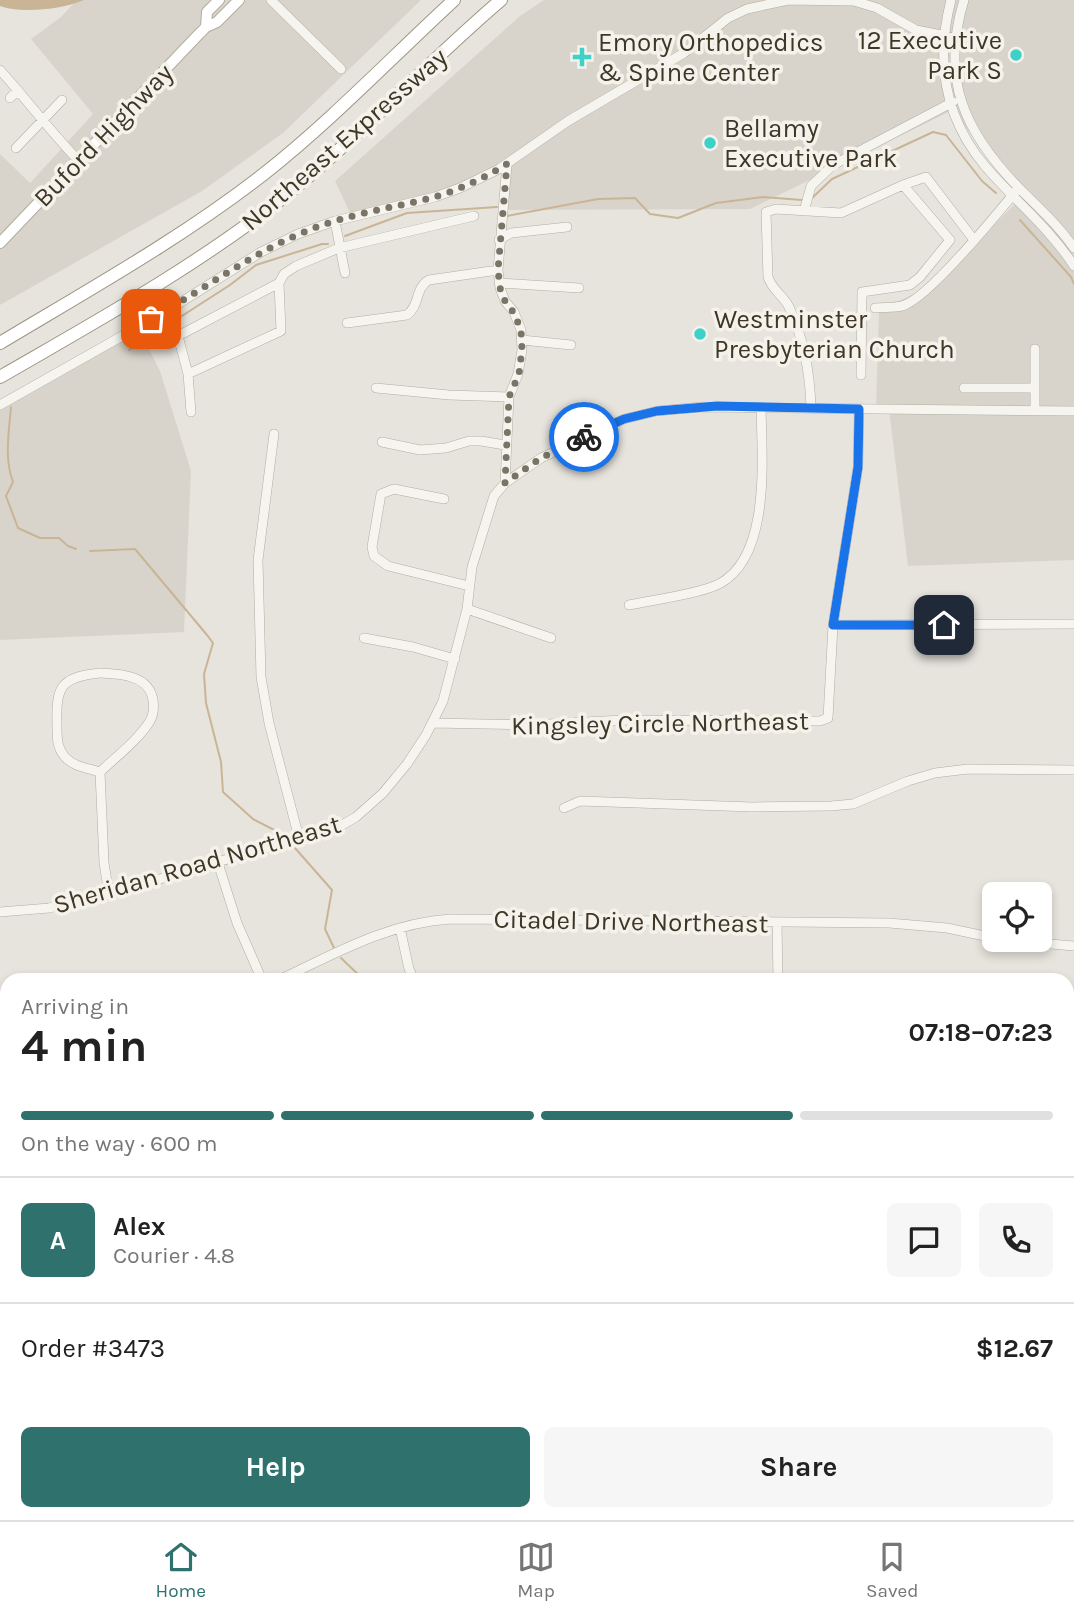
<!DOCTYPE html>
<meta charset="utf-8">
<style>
:root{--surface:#fff;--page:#f6f6f6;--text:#222;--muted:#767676;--line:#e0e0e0;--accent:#2e716d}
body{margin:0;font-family:Karla,sans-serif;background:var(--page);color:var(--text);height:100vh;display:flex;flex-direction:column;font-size:26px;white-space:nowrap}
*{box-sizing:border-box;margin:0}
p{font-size:23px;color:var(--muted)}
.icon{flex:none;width:38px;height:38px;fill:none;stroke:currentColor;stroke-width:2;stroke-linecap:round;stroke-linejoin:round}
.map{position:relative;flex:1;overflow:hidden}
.drawer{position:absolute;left:0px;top:973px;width:1074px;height:548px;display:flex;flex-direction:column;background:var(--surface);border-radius:21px 21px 0 0;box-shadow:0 4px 10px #0003}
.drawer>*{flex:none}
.controls{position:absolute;left:982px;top:882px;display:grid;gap:14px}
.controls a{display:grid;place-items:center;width:70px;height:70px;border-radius:10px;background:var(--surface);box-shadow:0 4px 10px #0003;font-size:35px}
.pin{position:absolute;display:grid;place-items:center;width:60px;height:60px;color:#fff;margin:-30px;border-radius:14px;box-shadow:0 4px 10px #0006}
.courier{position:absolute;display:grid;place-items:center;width:70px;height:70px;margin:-35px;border:5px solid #1a73e8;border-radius:50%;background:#fff;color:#222;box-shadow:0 2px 9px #0007}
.head em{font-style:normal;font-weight:700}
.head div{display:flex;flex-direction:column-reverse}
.head{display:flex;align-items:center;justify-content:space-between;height:119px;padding:0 21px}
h1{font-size:46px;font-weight:700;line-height:52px}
.bar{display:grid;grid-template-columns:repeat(4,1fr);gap:10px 7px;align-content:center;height:84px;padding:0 21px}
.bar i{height:9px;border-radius:5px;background:var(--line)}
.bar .active{background:var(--accent)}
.bar p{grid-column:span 4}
.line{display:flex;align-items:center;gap:18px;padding:0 21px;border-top:2px solid var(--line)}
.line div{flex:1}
.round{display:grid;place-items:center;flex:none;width:74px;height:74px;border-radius:10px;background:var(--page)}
.button{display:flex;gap:14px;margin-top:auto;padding:14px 21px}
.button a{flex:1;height:80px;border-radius:10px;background:var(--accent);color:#fff;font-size:28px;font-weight:700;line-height:80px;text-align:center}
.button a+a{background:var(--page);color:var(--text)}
.dock{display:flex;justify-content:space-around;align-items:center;height:98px;border-top:2px solid var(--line);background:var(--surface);font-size:19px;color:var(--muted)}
.dock a{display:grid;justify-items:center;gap:4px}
.dock .active{color:var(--accent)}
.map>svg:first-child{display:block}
</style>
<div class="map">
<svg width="1074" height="1520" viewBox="0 0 1074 1520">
<rect width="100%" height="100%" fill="#e7e4dd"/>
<path fill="#d9d4cb" d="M77 0H421L283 133 202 191 0 305V154L30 183 93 114 31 39 61 17Z
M544 0H1074V560L908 566 889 409 876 408 879 310 933 285 1022 197 1003 178 953 110 750 209 504 210 510 160 439 197 352 217 335 181 520 16Z
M137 325 160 371 191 471 184 632 0 640V408Z"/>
<path fill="#c9b596" d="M0 0H84C64 9 21 14 0 6Z"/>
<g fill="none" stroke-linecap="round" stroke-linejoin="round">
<path stroke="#c9b596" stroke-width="2" d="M812 198 832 179 933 132 946 135 982 181 996 193
M507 216 598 199 635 198 650 214 678 218 716 203 763 197 802 200
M1020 220 1071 277 1074 284
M345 236 407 213 497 207
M129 350 230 285 256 265 322 244H328
M11 407C9 432 4 458 13 482L6 496 18 528 40 538H59L68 546 76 549
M90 551 135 549 207 635 213 643 204 674 206 703 221 762 223 792 253 819 286 836
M295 848 332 890 325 929 334 948
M341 958 364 980"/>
<defs>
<path id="minor" d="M271 0 341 69
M951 0C935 62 944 117 985 166 1015 201 1049 227 1074 266
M964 0C940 79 964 132 1020 189 1039 208 1059 226 1074 248
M0 70C27 100 50 131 78 160
M10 98 18 90
M16 148 62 100
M903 185 926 177 974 240
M804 211 811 186 833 165 953 102
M335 221 345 273
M499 240 511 233 567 227
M499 283 579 288
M875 308C883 307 893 308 902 306 927 300 997 214 1016 191
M347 323 407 315C420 306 415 287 429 280L498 270
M522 340 571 345
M188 374 281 331 279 283
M376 388 449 395 509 397
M964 388H1035
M0 405 170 309 261 252 298 234 335 221 435 197 460 188 499 169 568 121 684 53 728 18 747 9 788 0 854 1 877 8 916 30 956 38
M811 408C810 373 804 339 789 307 783 295 772 290 768 277L766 212 776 209 841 213 903 185 950 240 920 277 910 285 862 292 861 375
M1035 410V349
M191 412 188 374 178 336 279 283 284 274 296 266 339 248 474 216
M274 434 258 560 261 677 269 723 299 838
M382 442 420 450 446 448 469 441H481L505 445
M505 483 509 397 518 374 522 350 521 330 514 312 505 301 500 288 498 270 507 164
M444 499 394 489 381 494 372 547 374 556 388 566 469 586
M629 605C653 600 699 594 719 584 771 557 762 458 761 408
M467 609 551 638
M833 625 1074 624
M364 638 413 647 455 659
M100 673C121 674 149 675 153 700 154 707 154 714 150 721 138 740 117 756 100 772 88 768 74 767 65 757 57 748 57 738 57 726 56 688 59 677 100 673Z
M432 723 530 725 623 720 820 721 828 718 833 625 858 467 859 409
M100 772 104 863 109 894
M564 808 580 801 752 807 831 806 853 804 908 781 935 773 968 769 1074 770
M218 863 237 923 262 980
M0 912 49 908 109 894 299 838 342 825 356 817 383 793 407 764 426 735 443 701 467 609 472 567 494 496 505 483 541 458 624 419 657 411 702 407 1074 411
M777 923 778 980
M400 928 409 969 414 980
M1003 940 1074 946
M279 980C334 954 388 923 450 919L889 923 947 928 994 938
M1068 1092H1074
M5 1252 7 1429
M951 1514V1520"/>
<path id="major" d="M206 27 207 12 219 0
M0 243 198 35 206 27 217 22 239 0
M0 1250 7 1252
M704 1514 718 1520"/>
<path id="highway" d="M0 343C90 289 182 238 265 173 332 120 391 58 454 0
M0 377C97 321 197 266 285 196 361 135 427 63 501 0"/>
</defs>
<use href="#minor" stroke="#b1ada2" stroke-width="10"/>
<use href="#major" stroke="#b3ac9c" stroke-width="12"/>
<use href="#highway" stroke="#9e9684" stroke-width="14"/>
<use href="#minor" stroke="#f5f4ef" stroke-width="9"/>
<use href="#major" stroke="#fff" stroke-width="10"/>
<use href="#highway" stroke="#fff" stroke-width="12"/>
</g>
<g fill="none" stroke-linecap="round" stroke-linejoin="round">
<path stroke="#797466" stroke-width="7" stroke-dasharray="0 12.6" d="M151 319C212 285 267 241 335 221 367 211 401 206 434 197 459 190 484 178 507 164L498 270 500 288 505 301 514 313 521 330 522 349 519 374 509 397 505 483 541 458 584 437"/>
<path stroke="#1a73e8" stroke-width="9" d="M584 437 624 419 657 411 717 406 859 409 858 467 833 625H944"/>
</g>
<g fill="#3dd1c8" stroke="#f5f2ec" stroke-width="2.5">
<circle cx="1016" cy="55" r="7"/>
<path d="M578.5 46.5h7v7h7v7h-7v7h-7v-7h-7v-7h7z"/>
<circle cx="710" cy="143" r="7"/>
<circle cx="700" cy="334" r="7"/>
</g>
<g text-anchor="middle" stroke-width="7" stroke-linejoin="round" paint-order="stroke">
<g font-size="26" fill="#3e3726" stroke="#f5f2ec" text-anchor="start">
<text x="1002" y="49" text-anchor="end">12 Executive<tspan x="1002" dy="30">Park S</tspan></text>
<text x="598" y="51">Emory Orthopedics<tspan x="598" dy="30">&amp; Spine Center</tspan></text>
<text x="724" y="137">Bellamy<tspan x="724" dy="30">Executive Park</tspan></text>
<text x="714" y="328">Westminster<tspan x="714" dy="30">Presbyterian Church</tspan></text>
</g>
<g font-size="26" fill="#3e3726" stroke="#f5f2ec">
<text transform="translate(103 135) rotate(-46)" y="9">Buford Highway</text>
<text transform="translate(344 139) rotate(-41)" y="9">Northeast Expressway</text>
<text transform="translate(660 723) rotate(-1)" y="9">Kingsley Circle Northeast</text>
<text transform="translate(197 864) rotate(-16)" y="9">Sheridan Road Northeast</text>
<text transform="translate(631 921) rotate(1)" y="9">Citadel Drive Northeast</text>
</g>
</g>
</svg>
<div class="controls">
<a><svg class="icon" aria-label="locate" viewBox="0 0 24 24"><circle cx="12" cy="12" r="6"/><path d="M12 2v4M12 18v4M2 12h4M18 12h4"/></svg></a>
</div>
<div class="pin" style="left:151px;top:319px;background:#ea580c"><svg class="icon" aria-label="bag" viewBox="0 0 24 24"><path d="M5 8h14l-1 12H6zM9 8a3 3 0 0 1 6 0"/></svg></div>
<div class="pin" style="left:944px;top:625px;background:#1f2937"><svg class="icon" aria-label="home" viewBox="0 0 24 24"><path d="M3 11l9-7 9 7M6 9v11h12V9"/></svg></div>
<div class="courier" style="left:584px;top:437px"><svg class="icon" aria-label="bike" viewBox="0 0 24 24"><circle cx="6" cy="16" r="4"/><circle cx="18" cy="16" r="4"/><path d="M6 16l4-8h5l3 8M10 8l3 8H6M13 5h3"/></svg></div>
<section class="drawer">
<div class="head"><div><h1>4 min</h1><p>Arriving in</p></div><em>07:18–07:23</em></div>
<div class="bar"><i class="active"></i><i class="active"></i><i class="active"></i><i></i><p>On the way · 600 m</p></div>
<div class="line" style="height:126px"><b class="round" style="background:var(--accent);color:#fff">A</b><div><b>Alex</b><p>Courier · 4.8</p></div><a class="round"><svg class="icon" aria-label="chat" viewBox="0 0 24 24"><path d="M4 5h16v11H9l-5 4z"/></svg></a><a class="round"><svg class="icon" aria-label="phone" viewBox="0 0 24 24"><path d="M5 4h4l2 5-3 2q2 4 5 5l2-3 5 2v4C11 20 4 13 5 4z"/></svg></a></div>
<div class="line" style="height:91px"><div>Order #3473</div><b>$12.67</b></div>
<div class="button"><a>Help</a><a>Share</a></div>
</section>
</div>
<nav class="dock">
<a class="active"><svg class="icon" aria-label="home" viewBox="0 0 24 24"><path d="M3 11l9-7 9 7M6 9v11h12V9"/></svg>Home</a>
<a><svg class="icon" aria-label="map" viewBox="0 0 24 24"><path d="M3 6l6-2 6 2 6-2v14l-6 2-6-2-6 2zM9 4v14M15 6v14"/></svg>Map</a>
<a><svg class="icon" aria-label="saved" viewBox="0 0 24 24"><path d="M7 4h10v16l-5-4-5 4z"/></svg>Saved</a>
</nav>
